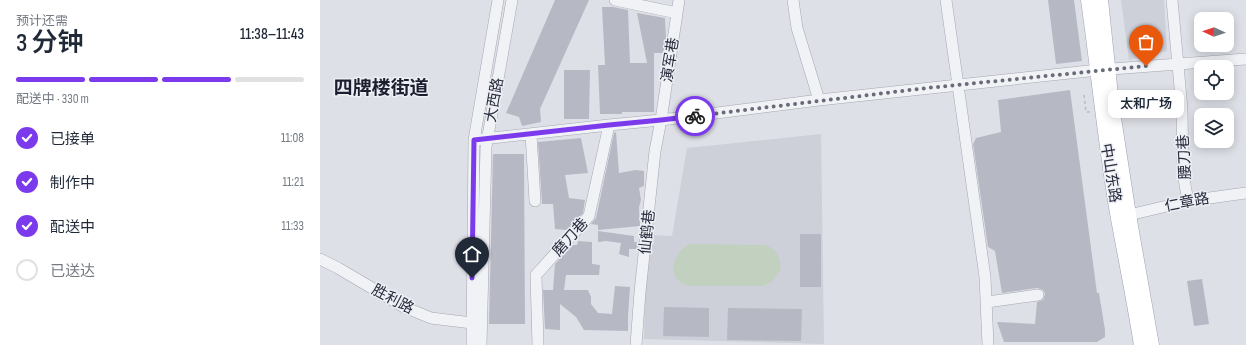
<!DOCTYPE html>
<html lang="zh">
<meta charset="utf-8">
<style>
:root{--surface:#fff;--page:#f6f6f7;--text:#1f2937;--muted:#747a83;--line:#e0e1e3;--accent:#7c3aed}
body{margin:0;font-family:"Sofia Sans Condensed","Noto Sans SC",sans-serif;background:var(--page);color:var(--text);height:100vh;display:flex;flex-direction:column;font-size:15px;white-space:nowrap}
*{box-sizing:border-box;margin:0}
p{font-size:13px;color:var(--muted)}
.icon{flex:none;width:22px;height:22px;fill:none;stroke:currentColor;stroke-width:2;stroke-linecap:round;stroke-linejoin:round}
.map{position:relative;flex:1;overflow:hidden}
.sheet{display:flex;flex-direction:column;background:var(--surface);width:320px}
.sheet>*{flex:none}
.needle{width:26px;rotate:273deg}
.controls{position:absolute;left:874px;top:12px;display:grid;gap:8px}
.controls a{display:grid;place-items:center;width:40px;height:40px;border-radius:8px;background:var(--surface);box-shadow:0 2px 10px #0003;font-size:20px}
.pin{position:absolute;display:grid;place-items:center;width:34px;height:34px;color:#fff;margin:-41px -17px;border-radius:50% 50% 50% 0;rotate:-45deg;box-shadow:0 0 4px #0007}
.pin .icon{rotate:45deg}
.courier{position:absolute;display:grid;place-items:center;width:40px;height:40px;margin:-20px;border:3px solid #7c3aed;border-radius:50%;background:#fff;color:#222;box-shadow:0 1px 5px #0007}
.bubble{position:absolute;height:28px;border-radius:8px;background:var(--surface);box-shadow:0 2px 10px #0003;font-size:13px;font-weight:600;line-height:28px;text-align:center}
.headline em{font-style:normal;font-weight:600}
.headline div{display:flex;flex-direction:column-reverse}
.headline{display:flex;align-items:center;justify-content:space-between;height:68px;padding:0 16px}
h1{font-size:26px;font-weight:600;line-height:30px}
.bar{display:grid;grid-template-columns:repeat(4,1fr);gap:6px 4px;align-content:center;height:48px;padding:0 16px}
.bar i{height:5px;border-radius:3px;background:var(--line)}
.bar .current{background:var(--accent)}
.bar p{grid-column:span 4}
ol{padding:0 16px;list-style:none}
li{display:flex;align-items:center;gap:12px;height:44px}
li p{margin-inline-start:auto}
li .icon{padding:4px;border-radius:50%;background:var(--accent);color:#fff;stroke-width:4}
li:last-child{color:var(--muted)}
li i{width:22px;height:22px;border:2px solid var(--line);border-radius:50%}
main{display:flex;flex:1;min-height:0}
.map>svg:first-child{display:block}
</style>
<main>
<section class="sheet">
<div class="headline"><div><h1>3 分钟</h1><p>预计还需</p></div><em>11:38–11:43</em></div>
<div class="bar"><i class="current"></i><i class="current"></i><i class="current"></i><i></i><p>配送中 · 330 m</p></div>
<ol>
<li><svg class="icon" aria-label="check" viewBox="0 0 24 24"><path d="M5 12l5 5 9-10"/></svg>已接单<p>11:08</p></li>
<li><svg class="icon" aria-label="check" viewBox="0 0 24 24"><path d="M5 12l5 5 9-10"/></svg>制作中<p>11:21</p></li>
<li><svg class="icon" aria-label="check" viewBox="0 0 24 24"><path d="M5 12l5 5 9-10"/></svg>配送中<p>11:33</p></li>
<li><i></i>已送达</li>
</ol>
</section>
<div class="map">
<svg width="926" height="345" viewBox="0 0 926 345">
<rect width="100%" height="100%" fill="#dee0e7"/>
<path fill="#cdcfd9" d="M801 0H844L847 51 809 60Z
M501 134 504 344 324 339 325 290 331 235 352 236 367 148Z"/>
<path fill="#c2d0c0" d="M370 244 445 245C457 249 460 257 461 269L451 282 444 286H369C366 285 362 284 360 282 346 270 357 250 370 244Z"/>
<path fill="#b6b9c3" d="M235 0H269L220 109 221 122 202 126 199 117 186 113Z
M728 0H754L762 61 736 64Z
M282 7H293L308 10 310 63H327L317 13 345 18 346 39 343 53H334V112H302V114H280L278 65H285Z
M244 70H270L269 119H244Z
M750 90 777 293H779L785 330V337L777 342H684L677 322 715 324 717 302 723 300 725 294 723 290 717 288 682 293 675 251 668 247 653 144 656 138 681 132 678 100Z
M296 132 299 173 316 170 324 171V186L319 188 321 200 319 207 320 226 278 230V225L271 224 276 218 294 133Z
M261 138 268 173 245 175 249 198 265 200 263 213 247 230 235 229 233 204H222L218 142Z
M173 154H204L205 324H169Z
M278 231 314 236V242H318V249H309V257L299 254 301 243 286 241 278 242Z
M480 234H501V287H480Z
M258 241 272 242V264L280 265 279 275H246L244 290H268L271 297V304L278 313 292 314 295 286 310 287 308 316V331L264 330 256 317 240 304V330L225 329 223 290H233L235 264 253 245H257Z
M882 279 889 324 874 326 867 281Z
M344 307 389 308V337L343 336Z
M408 308 482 309 481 341 407 340Z"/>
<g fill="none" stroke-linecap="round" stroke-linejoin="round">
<defs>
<path id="minor" d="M295 0 357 13
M473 0 477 28 499 100
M626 0 665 277 668 345
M852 0 862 109 863 174 868 201
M211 134 215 201
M154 140 289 125 341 120 499 100 778 70 926 59
M809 215 868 201 926 193
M0 259 18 268 84 307 111 318 152 323
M667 302 718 295
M152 345 154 140 178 0
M161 345 166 147 192 0
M218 345 216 275 269 216 289 125
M316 345 320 292 335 151 341 120 359 0"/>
<path id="major" d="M768 0C778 71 785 143 797 213 805 257 814 301 821 345
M781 0 792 105 809 215 832 345"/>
</defs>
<use href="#minor" stroke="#a4a7b1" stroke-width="12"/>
<use href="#major" stroke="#9ea3b2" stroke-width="15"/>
<path stroke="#b9bbc1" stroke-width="1.5" stroke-dasharray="3 3" stroke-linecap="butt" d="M764 95 766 112H771"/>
<use href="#minor" stroke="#f1f2f5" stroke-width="11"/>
<use href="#major" stroke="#fff" stroke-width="14"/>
</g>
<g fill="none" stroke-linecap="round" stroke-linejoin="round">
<path stroke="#686c78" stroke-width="4" stroke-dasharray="0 7.2" d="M375 116 607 88 826 66"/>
<path stroke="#7c3aed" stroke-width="5" d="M152 278 154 140 289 125 341 120 375 116"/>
</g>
<g text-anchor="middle" stroke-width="3" stroke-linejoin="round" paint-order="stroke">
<g font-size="15" fill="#282d3d" stroke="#eeeff5">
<text transform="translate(350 60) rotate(-81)" y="5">演军巷</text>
<text transform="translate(174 100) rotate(-80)" y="5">大西路</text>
<text transform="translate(864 157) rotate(-93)" y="5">腰刀巷</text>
<text transform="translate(791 173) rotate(81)" y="5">中山东路</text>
<text transform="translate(867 202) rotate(-11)" y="5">仁章路</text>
<text transform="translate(327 232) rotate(-84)" y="5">仙鹤巷</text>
<text transform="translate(250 237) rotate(-48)" y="5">磨刀巷</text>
<text transform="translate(73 299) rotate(28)" y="5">胜利路</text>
</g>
<g font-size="19" font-weight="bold" fill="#1b1e2e" stroke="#eeeff5">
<text x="61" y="94">四牌楼街道</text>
</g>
</g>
</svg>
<div class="controls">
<a><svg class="needle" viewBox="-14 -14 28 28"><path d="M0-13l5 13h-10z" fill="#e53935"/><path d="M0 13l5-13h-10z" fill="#747a83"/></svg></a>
<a><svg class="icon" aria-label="locate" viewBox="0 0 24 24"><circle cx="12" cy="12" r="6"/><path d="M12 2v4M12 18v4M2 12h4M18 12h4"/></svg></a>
<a><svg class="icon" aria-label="layers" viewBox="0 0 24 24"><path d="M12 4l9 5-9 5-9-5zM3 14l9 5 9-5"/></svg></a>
</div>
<div class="pin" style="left:826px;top:66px;background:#ea580c"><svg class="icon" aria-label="bag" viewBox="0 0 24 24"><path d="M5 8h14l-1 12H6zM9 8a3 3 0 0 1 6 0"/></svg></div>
<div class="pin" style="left:152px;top:278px;background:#1f2937"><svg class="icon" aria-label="home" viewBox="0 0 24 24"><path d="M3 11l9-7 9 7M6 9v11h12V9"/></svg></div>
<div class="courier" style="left:375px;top:116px"><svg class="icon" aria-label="bike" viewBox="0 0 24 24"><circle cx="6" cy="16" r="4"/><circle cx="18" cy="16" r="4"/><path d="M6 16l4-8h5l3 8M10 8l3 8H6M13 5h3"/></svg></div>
<div class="bubble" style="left:788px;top:90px;width:76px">太和广场</div>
</div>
</main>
